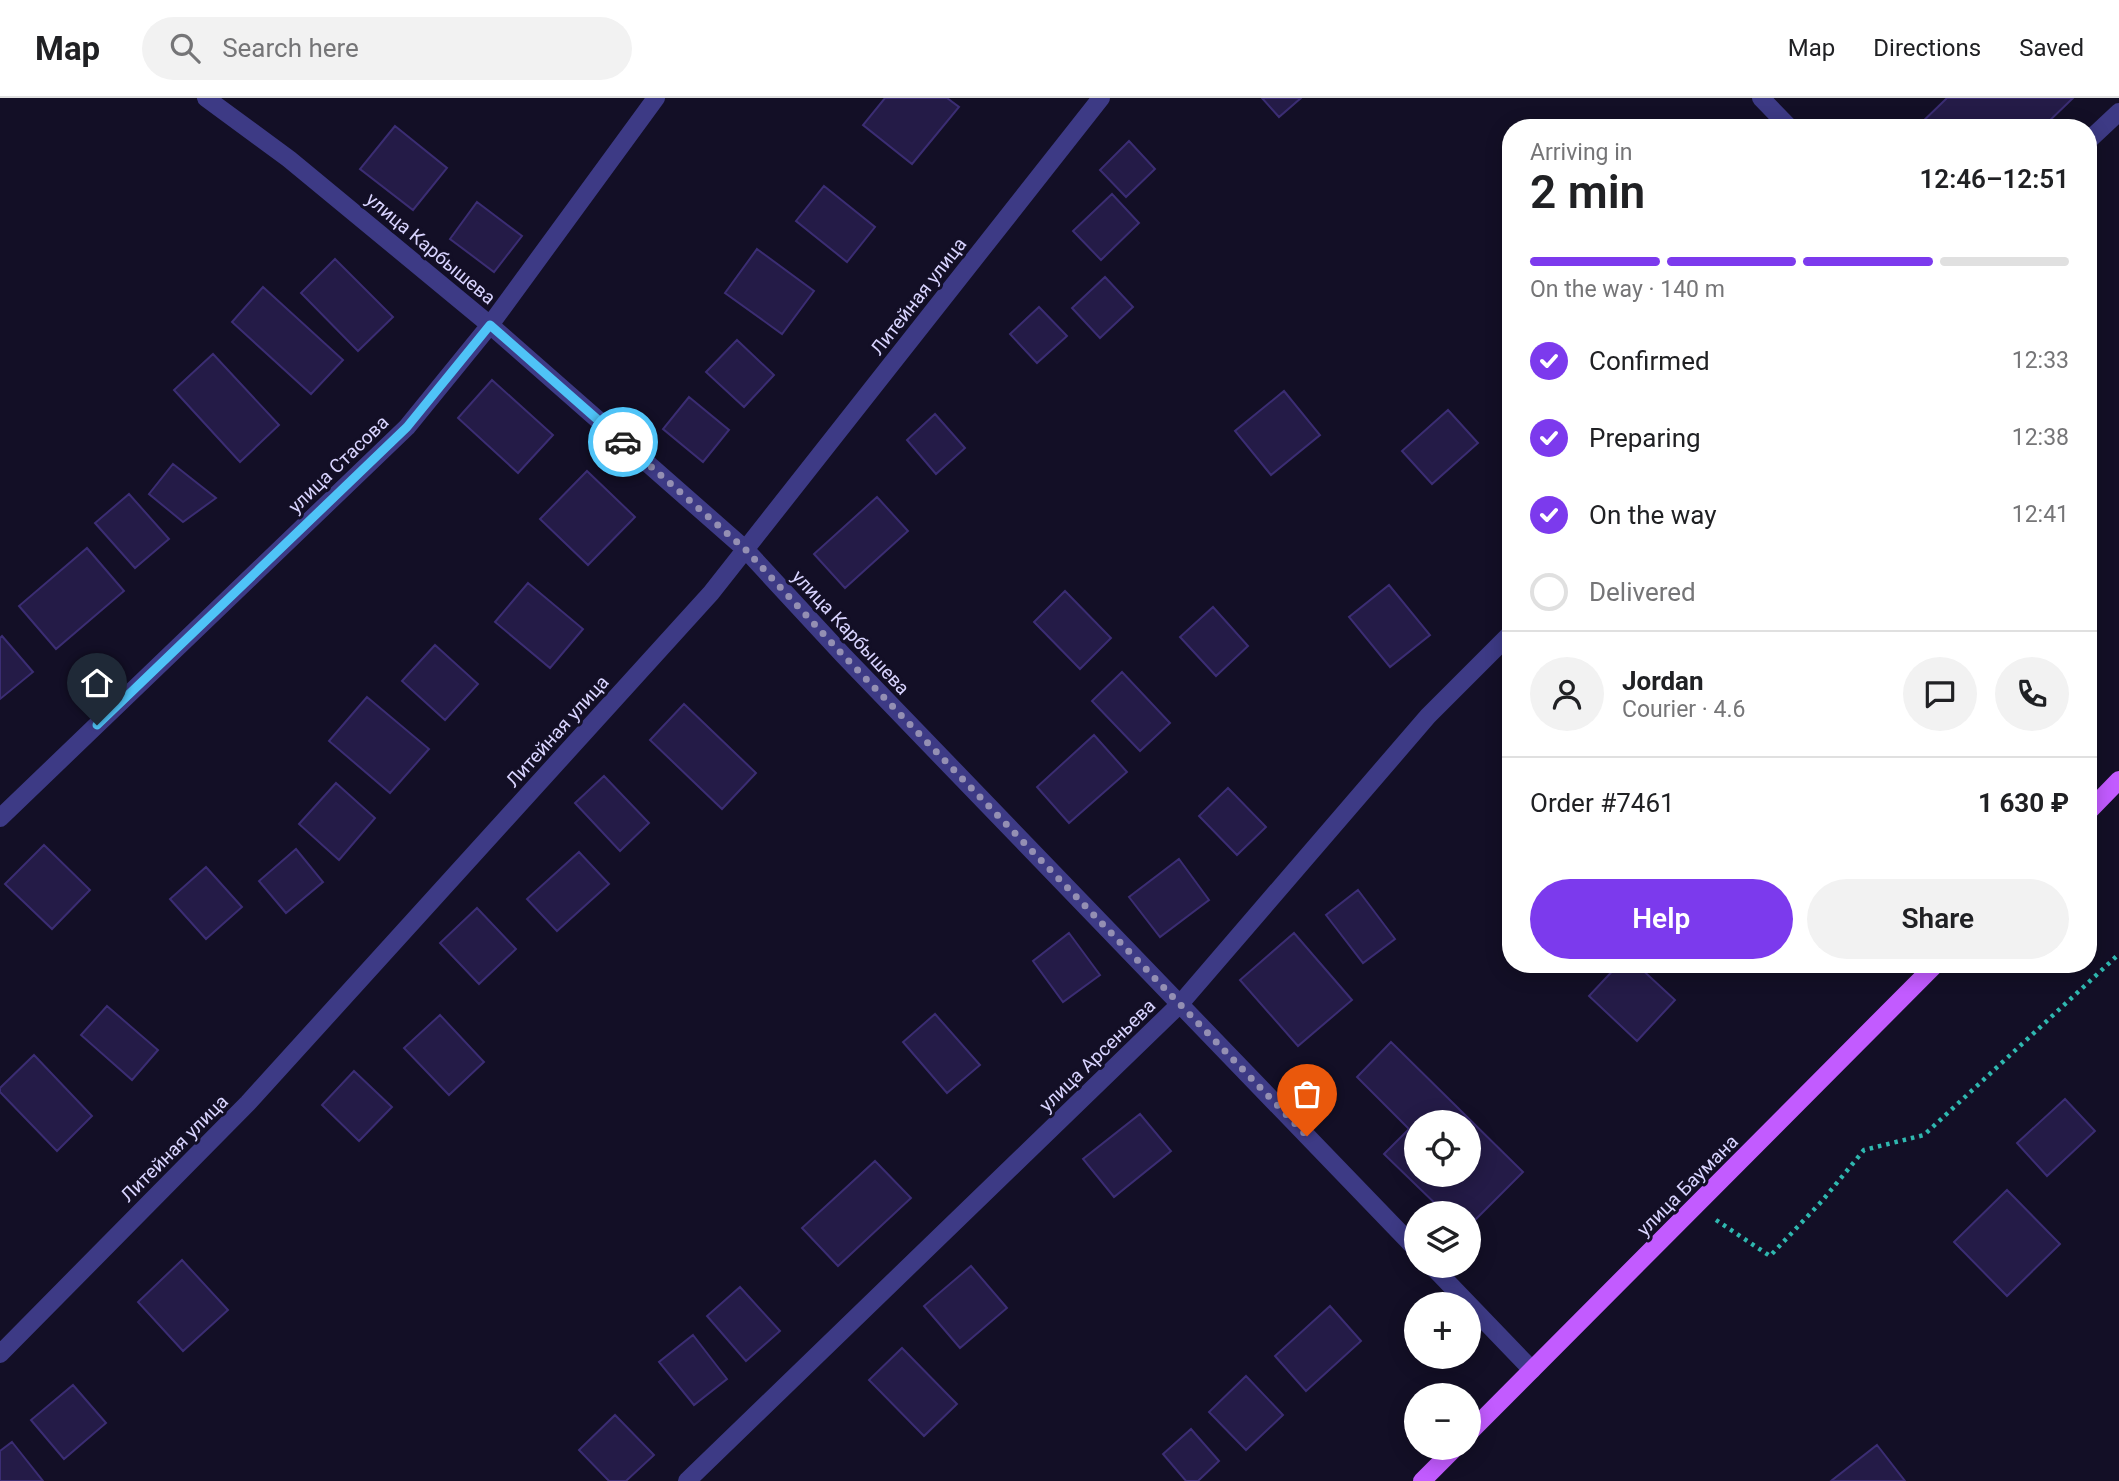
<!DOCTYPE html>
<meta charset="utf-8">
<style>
:root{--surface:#fff;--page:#f2f2f2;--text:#202124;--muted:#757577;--line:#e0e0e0;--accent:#7c3aed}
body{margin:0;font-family:Roboto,sans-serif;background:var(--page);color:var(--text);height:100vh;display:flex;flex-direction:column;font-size:26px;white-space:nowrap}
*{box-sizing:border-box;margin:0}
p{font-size:23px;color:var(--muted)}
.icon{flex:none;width:38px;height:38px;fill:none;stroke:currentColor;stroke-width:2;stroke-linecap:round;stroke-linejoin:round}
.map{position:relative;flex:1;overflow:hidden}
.side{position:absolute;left:1502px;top:21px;width:595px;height:854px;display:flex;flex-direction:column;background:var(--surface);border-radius:28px;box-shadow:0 4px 18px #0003}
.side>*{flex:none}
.tools{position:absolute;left:1404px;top:1012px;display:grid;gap:14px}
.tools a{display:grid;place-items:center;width:77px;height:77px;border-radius:50%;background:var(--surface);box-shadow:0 4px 18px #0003;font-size:35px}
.pin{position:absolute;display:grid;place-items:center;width:60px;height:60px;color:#fff;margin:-72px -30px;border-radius:50% 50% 50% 0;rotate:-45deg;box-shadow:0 0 7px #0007}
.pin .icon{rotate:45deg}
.courier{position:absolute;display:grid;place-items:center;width:70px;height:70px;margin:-35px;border:5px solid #4fc3f7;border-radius:50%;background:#fff;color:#222;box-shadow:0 2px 9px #0007}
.summary em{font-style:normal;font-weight:600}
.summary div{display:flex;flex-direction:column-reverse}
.summary{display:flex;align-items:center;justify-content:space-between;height:119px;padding:0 28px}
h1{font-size:46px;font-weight:600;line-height:52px}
.bar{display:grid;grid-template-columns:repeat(4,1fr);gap:10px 7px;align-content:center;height:84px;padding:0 28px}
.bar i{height:9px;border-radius:5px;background:var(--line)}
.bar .on{background:var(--accent)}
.bar p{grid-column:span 4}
.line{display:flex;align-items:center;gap:18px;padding:0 28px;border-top:2px solid var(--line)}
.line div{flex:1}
.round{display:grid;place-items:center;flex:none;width:74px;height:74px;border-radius:37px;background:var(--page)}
ol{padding:0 28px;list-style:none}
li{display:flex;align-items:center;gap:21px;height:77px}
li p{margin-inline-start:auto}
li .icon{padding:7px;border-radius:50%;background:var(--accent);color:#fff;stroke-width:4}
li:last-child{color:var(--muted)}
li i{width:38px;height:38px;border:4px solid var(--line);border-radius:50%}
.primary-button{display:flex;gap:14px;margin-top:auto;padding:14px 28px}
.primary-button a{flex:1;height:80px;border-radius:42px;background:var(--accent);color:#fff;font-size:28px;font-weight:600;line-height:80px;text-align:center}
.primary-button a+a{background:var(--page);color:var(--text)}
header{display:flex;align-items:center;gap:42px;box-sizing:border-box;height:98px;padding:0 35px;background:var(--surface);border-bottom:2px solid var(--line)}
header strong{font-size:33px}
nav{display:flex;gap:38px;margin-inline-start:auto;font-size:24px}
.search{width:490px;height:63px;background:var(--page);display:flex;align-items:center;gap:18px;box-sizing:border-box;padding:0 24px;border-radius:38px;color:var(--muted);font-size:26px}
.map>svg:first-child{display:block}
</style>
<header>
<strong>Map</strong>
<div class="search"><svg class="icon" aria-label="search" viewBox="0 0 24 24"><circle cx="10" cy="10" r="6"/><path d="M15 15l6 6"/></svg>Search here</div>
<nav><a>Map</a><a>Directions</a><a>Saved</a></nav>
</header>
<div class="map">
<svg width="2119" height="1383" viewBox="0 0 2119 1383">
<rect width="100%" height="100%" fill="#130f26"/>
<path fill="#241b47" stroke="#3b2d73" stroke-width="2" fill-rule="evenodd" d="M885 0H947L959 9 912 66 863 27Z
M1262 0H1301L1279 19Z
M1947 0H2073L2042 30H1916Z
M395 28 447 70 413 112 360 71Z
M1129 43 1155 71 1126 99 1100 72Z
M824 88 875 129 847 164 796 123Z
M1112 96 1139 125 1101 162 1073 133Z
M477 104 522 138 494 174 450 141Z
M757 151 814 193 782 236 725 195Z
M335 161 393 219 358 253 301 195Z
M1105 179 1133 209 1100 240 1072 210Z
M263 189 343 262 311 296 232 224Z
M1039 209 1067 238 1037 265 1010 236Z
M737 242 774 277 744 309 706 274Z
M213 256 279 327 240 364 174 292Z
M492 282 553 337 518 375 458 320Z
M1284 293 1320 337 1271 377 1235 333Z
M689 299 729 332 703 364 663 331Z
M1448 312 1478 345 1432 386 1402 353Z
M935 316 965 350 936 376 907 342Z
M173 366 216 400 183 424 149 396Z
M587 373 635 419 588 467 540 421Z
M129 396 169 441 135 470 95 425Z
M877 399 908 433 845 490 814 456Z
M87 450 124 493 56 551 19 508Z
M528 485 583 531 550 570 495 524Z
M1389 487 1430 537 1390 569 1349 519Z
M1065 493 1111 540 1080 571 1034 524Z
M1213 509 1248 548 1216 578 1180 539Z
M2 538 33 574 0 601V540Z
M435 547 478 586 445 622 402 583Z
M1122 574 1170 625 1140 653 1092 603Z
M367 599 429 651 390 695 329 643Z
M684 606 756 675 722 711 650 642Z
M1094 637 1127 674 1069 725 1037 689Z
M604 678 649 725 620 753 575 705Z
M336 685 375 720 339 762 299 726Z
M1228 690 1266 729 1237 757 1199 718Z
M44 747 90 792 52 831 5 786Z
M296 751 323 784 286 815 259 783Z
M579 754 609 786 557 833 527 801Z
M1179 761 1209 802 1160 839 1129 799Z
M206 769 242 809 206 841 170 801Z
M1358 792 1395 841 1363 865 1326 817Z
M477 810 516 851 479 886 440 845Z
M1069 835 1100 877 1063 904 1033 863Z
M1294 835 1352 902 1298 948 1240 882Z
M1619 866H1636L1675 902 1637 943 1589 898Z
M107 908 158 952 132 982 81 937Z
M935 916 980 967 947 995 903 944Z
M440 917 484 964 449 997 404 950Z
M1391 944 1523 1074 1468 1129V1115H1445L1384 1056 1409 1031 1357 979ZM1416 1024H1468V1076H1416Z
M34 957 92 1018 57 1053 0 994V990Z
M354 973 392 1009 359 1043 322 1007Z
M2065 1001 2095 1033 2047 1078 2017 1045Z
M1140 1016 1171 1053 1114 1099 1083 1061Z
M875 1063 911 1100 838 1168 802 1130Z
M2007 1092 2060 1146 2007 1198 1954 1144Z
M182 1162 228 1212 183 1253 138 1204Z
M971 1168 1007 1210 960 1250 924 1208Z
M740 1189 780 1233 746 1263 707 1218Z
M1330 1208 1361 1243 1306 1293 1275 1258Z
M693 1237 727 1281 694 1307 659 1264Z
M902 1250 957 1306 924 1338 869 1282Z
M1246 1278 1283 1317 1246 1352 1209 1314Z
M73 1287 106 1325 64 1361 31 1322Z
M615 1317 654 1357 626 1383H609L579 1352Z
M1191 1331 1219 1363 1198 1383H1186L1163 1356Z
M12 1344 43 1383H0V1353Z
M1877 1347 1905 1383H1831Z"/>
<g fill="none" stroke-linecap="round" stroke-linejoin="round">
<path stroke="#2fb8b0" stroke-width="4.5" stroke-dasharray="3.5 5" stroke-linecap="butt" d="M1716 1122 1770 1158 1822 1103 1864 1052 1924 1037 2119 856"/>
<path stroke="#3d3a85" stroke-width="18" d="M206 0 289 61 490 227 745 451 843 557 1416 1151
M1761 0 1790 30
M2088 43 2119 14
M0 720 407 329 490 227 656 0
M1431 1167 1532 1272
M0 1256 248 1005 711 495 1101 0
M687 1383 1180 906 1428 618 1510 536"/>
<path stroke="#c25bff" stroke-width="18" d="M2088 714 2119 682
M1468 1336 1936 866
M1422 1383 1456 1349"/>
</g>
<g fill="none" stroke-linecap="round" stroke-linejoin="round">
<path stroke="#948fb3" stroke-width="7" stroke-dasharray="0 12.6" d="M623 344 745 451 843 557 1307 1038"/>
<path stroke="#4fc3f7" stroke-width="9" d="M97 627 407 329 490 227 623 344"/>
</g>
<g text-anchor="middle" stroke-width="6" stroke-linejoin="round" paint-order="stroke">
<g font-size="19" fill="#d9d4ff" stroke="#130f26">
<text transform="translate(431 150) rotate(40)" y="7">улица Карбышева</text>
<text transform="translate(918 198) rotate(-52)" y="7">Литейная улица</text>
<text transform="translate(338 366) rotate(-44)" y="7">улица Стасова</text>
<text transform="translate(851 534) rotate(47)" y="7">улица Карбышева</text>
<text transform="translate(557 633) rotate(-48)" y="7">Литейная улица</text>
<text transform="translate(1097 957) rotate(-44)" y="7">улица Арсеньева</text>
<text transform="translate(174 1050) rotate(-45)" y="7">Литейная улица</text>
<text transform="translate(1687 1087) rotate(-45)" y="7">улица Баумана</text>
</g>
</g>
</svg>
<div class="tools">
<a><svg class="icon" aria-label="locate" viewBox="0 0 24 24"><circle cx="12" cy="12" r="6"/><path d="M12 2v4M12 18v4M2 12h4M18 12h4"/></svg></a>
<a><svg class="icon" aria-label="layers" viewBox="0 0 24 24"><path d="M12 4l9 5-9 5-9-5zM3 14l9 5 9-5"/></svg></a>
<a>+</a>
<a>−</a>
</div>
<div class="pin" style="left:1307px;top:1038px;background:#ea580c"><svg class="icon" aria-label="bag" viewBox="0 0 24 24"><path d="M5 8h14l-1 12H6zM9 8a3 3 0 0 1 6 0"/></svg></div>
<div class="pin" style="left:97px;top:627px;background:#1f2937"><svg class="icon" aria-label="home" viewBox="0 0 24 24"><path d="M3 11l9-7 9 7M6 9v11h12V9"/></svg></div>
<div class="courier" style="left:623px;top:344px"><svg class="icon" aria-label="car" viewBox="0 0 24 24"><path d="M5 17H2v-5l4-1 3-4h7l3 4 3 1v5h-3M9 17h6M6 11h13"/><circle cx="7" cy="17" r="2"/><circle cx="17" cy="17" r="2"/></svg></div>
<section class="side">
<div class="summary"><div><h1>2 min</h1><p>Arriving in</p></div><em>12:46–12:51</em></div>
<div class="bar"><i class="on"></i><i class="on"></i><i class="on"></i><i></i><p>On the way · 140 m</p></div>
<ol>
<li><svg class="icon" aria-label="check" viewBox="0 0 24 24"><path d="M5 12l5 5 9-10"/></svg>Confirmed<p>12:33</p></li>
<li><svg class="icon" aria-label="check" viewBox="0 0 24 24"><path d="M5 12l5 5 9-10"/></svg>Preparing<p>12:38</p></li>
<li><svg class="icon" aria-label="check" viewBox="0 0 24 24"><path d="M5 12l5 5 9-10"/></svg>On the way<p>12:41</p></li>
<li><i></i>Delivered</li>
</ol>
<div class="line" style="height:126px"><a class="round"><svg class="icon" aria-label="person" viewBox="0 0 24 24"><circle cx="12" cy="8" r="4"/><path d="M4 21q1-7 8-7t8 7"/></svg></a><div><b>Jordan</b><p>Courier · 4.6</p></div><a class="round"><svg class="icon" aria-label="chat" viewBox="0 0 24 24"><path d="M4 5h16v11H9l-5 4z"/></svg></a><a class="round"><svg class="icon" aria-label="phone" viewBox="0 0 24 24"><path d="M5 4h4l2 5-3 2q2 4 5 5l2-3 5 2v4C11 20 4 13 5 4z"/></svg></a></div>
<div class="line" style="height:91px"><div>Order #7461</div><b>1 630 ₽</b></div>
<div class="primary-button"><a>Help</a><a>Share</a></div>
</section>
</div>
